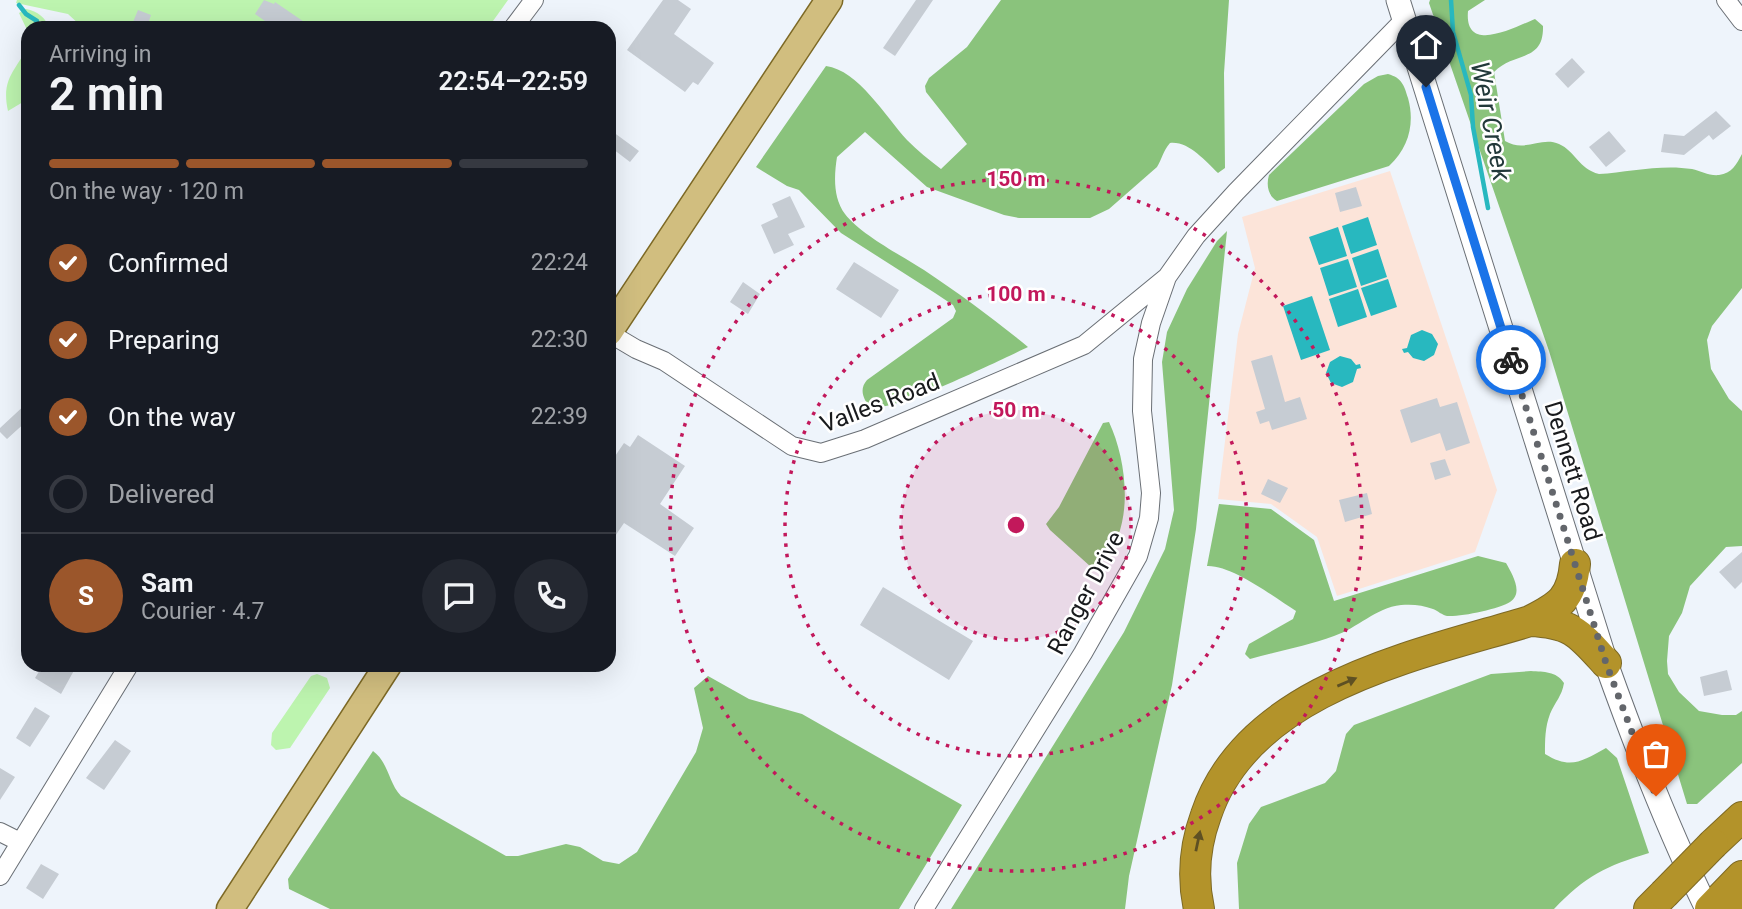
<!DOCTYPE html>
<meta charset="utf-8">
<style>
:root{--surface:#171b24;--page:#242831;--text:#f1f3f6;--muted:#9ea1a6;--line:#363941;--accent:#9b562b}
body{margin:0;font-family:Roboto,sans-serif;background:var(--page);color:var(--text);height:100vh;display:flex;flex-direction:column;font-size:26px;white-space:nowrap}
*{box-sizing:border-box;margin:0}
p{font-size:23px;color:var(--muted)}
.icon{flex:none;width:38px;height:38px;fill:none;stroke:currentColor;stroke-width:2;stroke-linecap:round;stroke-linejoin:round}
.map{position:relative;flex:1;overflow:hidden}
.panel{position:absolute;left:21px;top:21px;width:595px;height:651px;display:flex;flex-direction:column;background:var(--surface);border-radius:21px;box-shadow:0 7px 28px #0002}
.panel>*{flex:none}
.pin{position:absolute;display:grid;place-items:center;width:60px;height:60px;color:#fff;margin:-72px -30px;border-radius:50% 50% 50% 0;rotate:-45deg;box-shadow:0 0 7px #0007}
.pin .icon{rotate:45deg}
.courier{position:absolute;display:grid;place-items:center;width:70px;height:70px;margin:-35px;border:5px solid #1a73e8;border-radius:50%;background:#fff;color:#222;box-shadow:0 2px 9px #0007}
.summary em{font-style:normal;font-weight:600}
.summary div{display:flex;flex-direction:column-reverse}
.summary{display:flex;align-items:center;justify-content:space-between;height:119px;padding:0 28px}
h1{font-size:46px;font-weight:600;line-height:52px}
.bar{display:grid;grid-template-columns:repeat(4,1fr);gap:10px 7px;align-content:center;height:84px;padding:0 28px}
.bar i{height:9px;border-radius:5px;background:var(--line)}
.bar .on{background:var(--accent)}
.bar p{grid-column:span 4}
.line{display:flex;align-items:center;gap:18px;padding:0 28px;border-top:2px solid var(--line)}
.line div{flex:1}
.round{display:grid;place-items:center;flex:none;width:74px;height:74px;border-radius:37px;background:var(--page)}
ol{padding:0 28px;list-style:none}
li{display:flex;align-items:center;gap:21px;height:77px}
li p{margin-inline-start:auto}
li .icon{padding:7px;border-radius:50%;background:var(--accent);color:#fff;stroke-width:4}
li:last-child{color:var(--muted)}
li i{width:38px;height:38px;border:4px solid var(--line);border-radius:50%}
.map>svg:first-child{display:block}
</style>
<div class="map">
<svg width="1742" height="909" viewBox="0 0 1742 909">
<rect width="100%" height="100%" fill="#eef4fb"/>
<path fill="#fce4d9" d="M1390 171 1497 490 1475 552 1337 596 1317 537 1271 504 1218 499 1238 334 1255 268 1242 217Z"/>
<path fill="#bdf4af" d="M17 0H508L488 28H88L81 26 68 14 16 3Z
M26 9C38 11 45 18 50 28H28V32L19 13Z
M28 44V99L8 111C0 76 19 69 28 44Z
M317 674 327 678 330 688 290 748 276 750 271 745 272 733 311 676Z"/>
<path fill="#8ac37c" d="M1001 0H1229L1224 73 1225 168 1218 173C1205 161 1189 141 1170 143 1163 151 1162 159 1157 167L1109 209 1090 218H1019L1004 215 927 187 865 132 837 157C834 176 833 198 845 214 860 234 902 256 924 270 960 294 994 319 1028 347 1000 360 894 413 870 407 863 399 859 389 867 380L953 318 956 311 953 305 935 293 841 233 799 190 787 186 756 167 826 66C858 70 886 117 907 140 917 150 929 160 941 169L967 144 926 92 925 86 929 78 967 47Z
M1430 0H1485L1468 11C1464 55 1515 27 1535 19L1543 26C1544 63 1514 51 1494 72L1505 141C1525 153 1541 136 1559 144 1575 151 1579 169 1599 174 1628 172 1662 164 1692 169 1701 171 1709 176 1719 175 1732 173 1736 165 1742 154V288L1712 326 1707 340 1711 369 1729 399 1742 411V546L1726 547 1690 586 1682 613 1669 636 1667 661 1668 674 1679 692 1699 711 1722 715H1736L1742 711V763L1697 804H1687L1549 351 1429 3Z
M1388 74C1402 78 1404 85 1408 98 1415 123 1409 148 1389 166L1277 201C1268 196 1266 185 1269 175L1364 84 1378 76Z
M1227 231 1196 529 1172 685 1129 876 1125 909H951L1124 632 1165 549 1174 510 1162 362 1167 332 1187 289 1217 241Z
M1109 422C1124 454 1131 502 1118 536 1113 547 1104 558 1097 568L1091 567 1050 530 1046 524 1059 507 1103 423Z
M1219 504 1271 509 1314 540 1334 601 1478 556 1506 563C1512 574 1524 593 1510 602 1499 609 1461 617 1447 616 1442 615 1438 611 1433 609 1423 605 1412 604 1401 605 1375 608 1358 628 1334 636 1307 646 1278 651 1250 659L1245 654 1249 644 1293 619 1296 611C1274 597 1232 565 1207 566Z
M1531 671C1544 672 1556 671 1564 683 1562 696 1555 702 1550 714 1545 727 1545 740 1545 754 1571 770 1582 761 1606 748L1617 758 1649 853C1606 866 1585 876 1554 909H1239L1237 863 1249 824 1261 807 1325 783 1336 771 1346 734 1354 725 1491 674Z
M708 676 749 699 802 714 962 805 899 909H330L289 889 288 879 373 751C389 763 388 782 401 796L506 856H518L566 844 580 847 603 861 619 864 637 852 696 752 703 728 694 688Z"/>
<path fill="#28b8bf" d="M1368 217 1377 245 1351 254 1342 226Z
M1338 227 1347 256 1319 265 1309 237Z
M1378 249 1387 277 1361 286 1352 258Z
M1348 259 1357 287 1329 296 1320 268Z
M1388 279 1397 307 1371 316 1361 288Z
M1358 289 1367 317 1338 327 1329 299Z
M1312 296 1330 350 1301 360 1283 306Z
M1422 330 1432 334 1438 344 1434 355 1424 361 1413 358 1408 352 1404 353 1402 349 1407 348 1411 335Z
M1340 356 1351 359 1356 365 1360 364 1361 368 1357 369 1353 382 1342 387 1331 383 1326 373 1330 362Z"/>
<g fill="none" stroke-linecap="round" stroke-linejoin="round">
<path stroke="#28b8bf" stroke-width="4.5" d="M1451 0 1453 32 1471 95 1473 127 1488 208
M19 5 26 14 37 21V28"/>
</g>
<path fill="#c6ccd3" d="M264 0 274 4 275 2 313 28H275L255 14Z
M663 0H678L691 9 674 34 714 63 698 85 693 82 685 92 627 50Z
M916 0H933L895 56 883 48Z
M138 10 151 15 147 27 133 22Z
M1572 58 1585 72 1568 88 1555 74Z
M1716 111 1731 126 1713 140 1709 135 1684 155 1661 152 1664 134 1684 136Z
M609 129 639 151 630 162 609 146Z
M1609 131 1626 151 1606 167 1589 147Z
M1356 187 1362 206 1340 212 1335 193Z
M790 196 805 227 788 234 794 245 774 254 761 225 778 217 772 204Z
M854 262 899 290 881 318 836 289Z
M743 282 760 294 748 314 730 302Z
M1272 355 1285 402 1300 397 1307 419 1272 430 1269 421 1260 424 1256 412 1265 409 1251 361Z
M1437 398 1440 407 1457 402 1470 443 1446 451 1440 433 1411 443 1400 410Z
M28 402V420L7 439 0 432V428Z
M638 435 685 466 660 504 694 528 675 556 624 523 609 545V465L624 443 630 447Z
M1445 459 1451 475 1435 480 1430 463Z
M1268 479 1288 488 1280 503 1261 494Z
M1367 493 1372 514 1345 522 1339 500Z
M1742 552V582L1735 589 1719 572Z
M883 587 973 641 949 680 860 625Z
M43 665H77L61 694 35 678Z
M1727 670 1732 690 1704 696 1700 677Z
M35 707 50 716 30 747 16 738Z
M115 740 131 751 104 790 86 778Z
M0 768 15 777 0 800Z
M41 864 59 874 43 899 26 888Z"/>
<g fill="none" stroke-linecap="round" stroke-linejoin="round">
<defs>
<path id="street" d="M1726 0 1742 21
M513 28 534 0
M609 333 636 349 664 361 792 446 821 453 865 439 1084 345 1167 277
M0 832 20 842
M0 876 129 665
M924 909 1083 653 1138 556 1149 518 1151 493 1142 411 1143 359 1151 323 1167 277 1196 236 1236 192 1404 20"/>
<path id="secondary" d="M1398 0 1606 663C1636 747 1668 829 1707 909"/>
<path id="primary" d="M609 332 829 0
M230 909 388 665"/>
<path id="highway" d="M1530 621C1572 623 1579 633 1606 663
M1713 844 1742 817
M1199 909C1192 877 1195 845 1206 815 1248 688 1418 655 1530 621 1560 606 1572 598 1575 564
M1649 909 1664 894
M1710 909 1742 876
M1739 909 1742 906"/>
</defs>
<use href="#street" stroke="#6a6f75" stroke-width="20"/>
<use href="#secondary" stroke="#6a6f75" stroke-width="25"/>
<use href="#primary" stroke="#7d6925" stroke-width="29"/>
<use href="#highway" stroke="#7d6925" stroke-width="32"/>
<use href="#street" stroke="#fff" stroke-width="18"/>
<use href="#secondary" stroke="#fff" stroke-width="23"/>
<use href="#primary" stroke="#d1be7f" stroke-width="26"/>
<use href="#highway" stroke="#b3932a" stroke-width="30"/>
<defs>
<path id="highway-bridge" d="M1664 894 1713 844"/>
</defs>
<use href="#highway-bridge" stroke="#7d6925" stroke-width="32" stroke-linecap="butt"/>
<use href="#highway-bridge" stroke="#b3932a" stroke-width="30"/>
</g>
<defs><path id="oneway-solid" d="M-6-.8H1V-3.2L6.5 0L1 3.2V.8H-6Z" transform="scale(1.75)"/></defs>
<g fill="#5e5023">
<use href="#oneway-solid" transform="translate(1347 682) rotate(-23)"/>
<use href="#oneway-solid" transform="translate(1198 841) rotate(-78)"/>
</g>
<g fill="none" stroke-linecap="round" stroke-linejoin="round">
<path stroke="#63666b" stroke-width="7" stroke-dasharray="0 12.6" d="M1511 360 1606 663 1656 796"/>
<path stroke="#1a73e8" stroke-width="9" d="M1426 87 1511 360"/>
</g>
<circle cx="1016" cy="525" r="115" fill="#c2185b" fill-opacity=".12"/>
<g fill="none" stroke="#c2185b" stroke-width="3.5" stroke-dasharray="3.5 7">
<circle cx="1016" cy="525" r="115"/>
<circle cx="1016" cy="525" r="231"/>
<circle cx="1016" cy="525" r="346"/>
</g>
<g text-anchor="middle" stroke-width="5" stroke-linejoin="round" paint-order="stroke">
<g font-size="24" fill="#181a1d" stroke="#fff">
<text transform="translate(880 403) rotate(-21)" y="8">Valles Road</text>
<text transform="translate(1573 471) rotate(73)" y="8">Dennett Road</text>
<text transform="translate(1086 593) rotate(-62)" y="8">Ranger Drive</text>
</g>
<g font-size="26" font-style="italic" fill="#22393a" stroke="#fff">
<text transform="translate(1491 121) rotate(79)" y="9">Weir Creek</text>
</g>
</g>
<circle cx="1016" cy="525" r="10" fill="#c2185b" stroke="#fff" stroke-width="3.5"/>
<g font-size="21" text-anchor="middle" font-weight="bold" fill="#c2185b" stroke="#fff" stroke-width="5" stroke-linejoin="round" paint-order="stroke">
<text x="1016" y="186">150 m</text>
<text x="1016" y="301">100 m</text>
<text x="1016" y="417">50 m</text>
</g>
</svg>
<div class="pin" style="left:1656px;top:796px;background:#ea580c"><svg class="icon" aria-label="bag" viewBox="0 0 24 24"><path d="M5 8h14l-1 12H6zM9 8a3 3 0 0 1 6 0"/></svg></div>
<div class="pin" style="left:1426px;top:87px;background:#1f2937"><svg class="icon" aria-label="home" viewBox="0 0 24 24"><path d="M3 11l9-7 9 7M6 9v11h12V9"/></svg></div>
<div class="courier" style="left:1511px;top:360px"><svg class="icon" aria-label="bike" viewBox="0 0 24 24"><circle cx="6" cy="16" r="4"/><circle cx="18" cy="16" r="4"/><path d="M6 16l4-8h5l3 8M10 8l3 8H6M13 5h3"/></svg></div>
<section class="panel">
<div class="summary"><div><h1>2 min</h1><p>Arriving in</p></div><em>22:54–22:59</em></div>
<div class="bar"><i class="on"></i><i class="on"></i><i class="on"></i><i></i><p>On the way · 120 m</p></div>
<ol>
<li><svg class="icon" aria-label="check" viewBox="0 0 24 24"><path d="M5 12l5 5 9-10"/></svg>Confirmed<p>22:24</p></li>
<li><svg class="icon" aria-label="check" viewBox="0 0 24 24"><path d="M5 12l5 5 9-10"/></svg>Preparing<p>22:30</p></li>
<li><svg class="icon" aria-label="check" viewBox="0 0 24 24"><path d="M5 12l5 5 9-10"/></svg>On the way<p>22:39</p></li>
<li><i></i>Delivered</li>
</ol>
<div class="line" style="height:126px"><b class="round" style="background:var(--accent);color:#fff">S</b><div><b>Sam</b><p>Courier · 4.7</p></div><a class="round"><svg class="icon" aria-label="chat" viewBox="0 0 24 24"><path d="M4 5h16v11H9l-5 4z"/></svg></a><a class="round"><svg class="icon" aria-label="phone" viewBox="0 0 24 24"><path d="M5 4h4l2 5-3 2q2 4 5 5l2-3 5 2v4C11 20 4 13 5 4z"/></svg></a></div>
</section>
</div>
